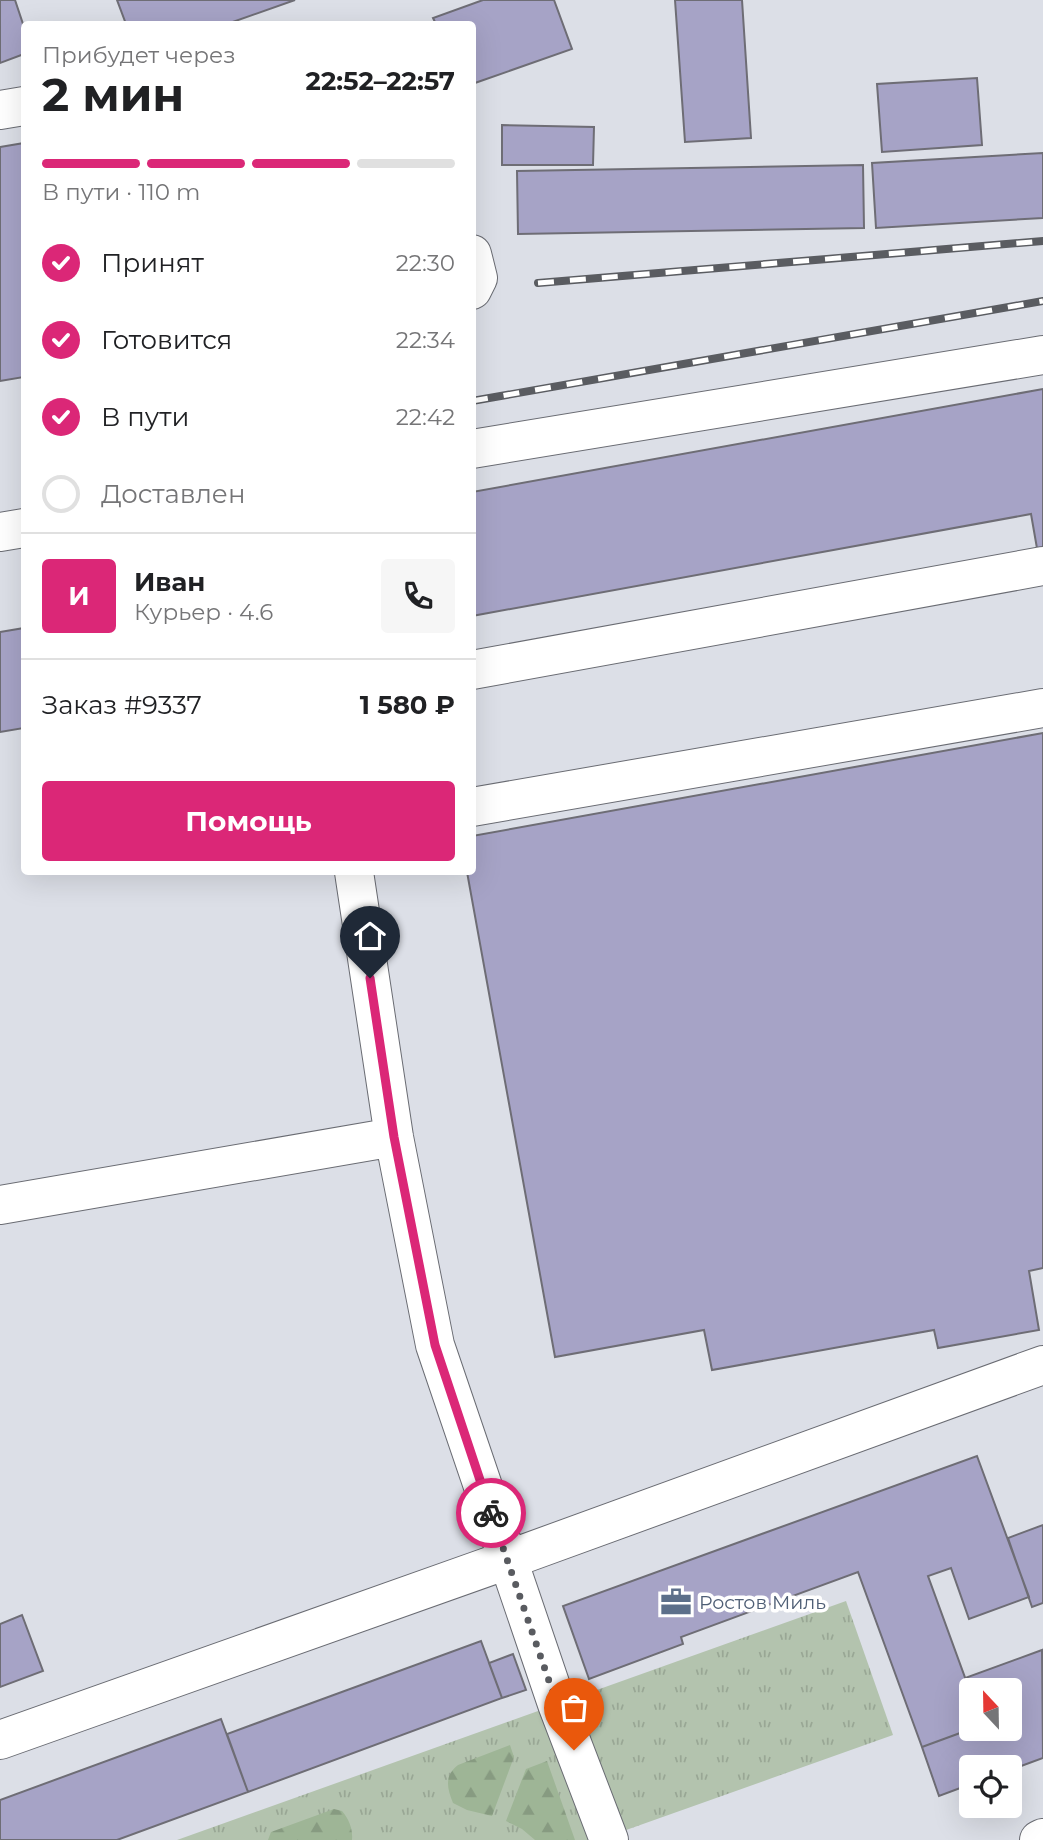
<!DOCTYPE html>
<html lang="ru">
<meta charset="utf-8">
<style>
:root{--surface:#fff;--page:#f6f6f6;--text:#202124;--muted:#757577;--line:#e0e0e0;--accent:#db2777}
body{margin:0;font-family:Montserrat,sans-serif;background:var(--page);color:var(--text);height:100vh;display:flex;flex-direction:column;font-size:26px;white-space:nowrap}
*{box-sizing:border-box;margin:0}
p{font-size:23px;color:var(--muted)}
.icon{flex:none;width:38px;height:38px;fill:none;stroke:currentColor;stroke-width:2;stroke-linecap:round;stroke-linejoin:round}
.map{position:relative;flex:1;overflow:hidden}
.sheet{position:absolute;left:21px;top:21px;width:455px;height:854px;display:flex;flex-direction:column;background:var(--surface);border-radius:7px;box-shadow:0 7px 28px #0002}
.sheet>*{flex:none}
.needle{width:46px;rotate:338deg}
.controls{position:absolute;left:959px;top:1678px;display:grid;gap:14px}
.controls a{display:grid;place-items:center;width:63px;height:63px;border-radius:7px;background:var(--surface);box-shadow:0 7px 28px #0002;font-size:35px}
.pin{position:absolute;display:grid;place-items:center;width:60px;height:60px;color:#fff;margin:-72px -30px;border-radius:50% 50% 50% 0;rotate:-45deg;box-shadow:0 0 7px #0007}
.pin .icon{rotate:45deg}
.courier{position:absolute;display:grid;place-items:center;width:70px;height:70px;margin:-35px;border:5px solid #db2777;border-radius:50%;background:#fff;color:#222;box-shadow:0 2px 9px #0007}
.overview em{font-style:normal;font-weight:700}
.overview div{display:flex;flex-direction:column-reverse}
.overview{display:flex;align-items:center;justify-content:space-between;height:119px;padding:0 21px}
h1{font-size:46px;font-weight:700;line-height:52px}
.bar{display:grid;grid-template-columns:repeat(4,1fr);gap:10px 7px;align-content:center;height:84px;padding:0 21px}
.bar i{height:9px;border-radius:5px;background:var(--line)}
.bar .current{background:var(--accent)}
.bar p{grid-column:span 4}
.line{display:flex;align-items:center;gap:18px;padding:0 21px;border-top:2px solid var(--line)}
.line div{flex:1}
.round{display:grid;place-items:center;flex:none;width:74px;height:74px;border-radius:7px;background:var(--page)}
ol{padding:0 21px;list-style:none}
li{display:flex;align-items:center;gap:21px;height:77px}
li p{margin-inline-start:auto}
li .icon{padding:7px;border-radius:50%;background:var(--accent);color:#fff;stroke-width:4}
li:last-child{color:var(--muted)}
li i{width:38px;height:38px;border:4px solid var(--line);border-radius:50%}
.button{display:flex;gap:14px;margin-top:auto;padding:14px 21px}
.button a{flex:1;height:80px;border-radius:7px;background:var(--accent);color:#fff;font-size:28px;font-weight:700;line-height:80px;text-align:center}
.map>svg:first-child{display:block}
</style>
<div class="map">
<svg width="1043" height="1840" viewBox="0 0 1043 1840">
<defs>
<pattern id="grass-tufts" width="24" height="20" patternUnits="userSpaceOnUse" patternTransform="scale(1.75)"><rect width="24" height="20" fill="#b3c3ae"/><path d="M3 7l-1-3M5 7V3M7 7l1-3M15 17l-1-3M17 17v-4M19 17l1-3" fill="none" stroke="#99a795"/></pattern>
<pattern id="forest-firs" width="22" height="20" patternUnits="userSpaceOnUse" patternTransform="scale(1.75)"><rect width="22" height="20" fill="#9eb596"/><path d="M5 1l3.5 6h-7zM16 11l3.5 6h-7z" fill="#879b81"/></pattern>
</defs>
<rect width="100%" height="100%" fill="#dcdfe7"/>
<path fill="url(#grass-tufts)" d="M846 1601 893 1735 598 1840H177Z"/>
<path fill="url(#forest-firs)" d="M510 1745 514 1757 492 1816 467 1810 453 1803C447 1788 444 1776 458 1765Z
M547 1761 575 1840H535L522 1829 506 1821 526 1769Z
M334 1809 342 1811C349 1819 353 1829 352 1840H268L271 1832Z"/>
<path fill="#a6a3c6" stroke="#6e6d75" stroke-width="2" d="M0 0H15L24 27V54L0 63Z
M117 0H295L227 24H126Z
M483 0H554L572 49 472 84V24H436L433 18Z
M675 0H742L751 138 685 142Z
M977 78 982 145 882 152 877 84Z
M502 125 594 127 593 165H502Z
M24 143V377L0 381V147Z
M1043 153V218L876 228 872 163Z
M863 165 864 228 518 234 517 171Z
M1043 389V553L1038 554 1031 514 472 616V492Z
M24 628V728L0 732V632Z
M1043 733V1268L1029 1271 1039 1330 938 1348 934 1330 712 1370 704 1330 555 1357 467 872H472V836Z
M977 1456 1029 1597 969 1619 951 1568 928 1576 971 1694V1729L922 1747 858 1572 681 1637 683 1644 589 1679 563 1606Z
M1043 1525V1603L1032 1607 1008 1538Z
M22 1615 43 1671 0 1687V1624Z
M481 1641 502 1698 248 1792 227 1734Z
M1042 1650 1043 1758 1010 1770V1768H971V1784L939 1796 922 1747 971 1729H1010V1690H971V1694L965 1678Z
M513 1654 526 1690 502 1698 489 1663Z
M221 1719 248 1792 117 1840H0V1800Z"/>
<g fill="none" stroke-linecap="round" stroke-linejoin="round">
<defs>
<path id="minor" d="M0 110 24 106
M472 254 478 278 472 290
M472 449 1043 355
M0 532 24 528
M472 670 1043 566
M472 807 1043 708
M354 872 394 1137 435 1345 557 1704 609 1840
M0 1205 394 1137
M0 1740 507 1560 1043 1365
M1039 1840 1043 1838"/>
</defs>
<use href="#minor" stroke="#6a6c73" stroke-width="40"/>
<use href="#minor" stroke="#fff" stroke-width="38"/>
<defs>
<path id="rail" d="M538 283 1043 241
M472 401 1043 301"/>
</defs>
<use href="#rail" stroke="#5a5c61" stroke-width="8"/>
<use href="#rail" stroke="#fff" stroke-width="5" stroke-dasharray="16" stroke-linecap="butt"/>
</g>
<g fill="none" stroke-linecap="round" stroke-linejoin="round">
<path stroke="#595b60" stroke-width="7" stroke-dasharray="0 12.6" d="M491 1513 557 1704 574 1750"/>
<path stroke="#db2777" stroke-width="9" d="M370 978 394 1137 435 1345 491 1513"/>
</g>
<defs>
<symbol id="office-bare" viewBox="-9 -9 18 18"><path d="M-6-3h4V-5.5h4V-3h4V5H-6ZM-1-4.5V-3h2v-1.5ZM-6 0V1H6V0Z" fill="#5c6f8a" stroke="#fff" stroke-width="2.5" paint-order="stroke"/></symbol>
</defs>
<g fill-rule="evenodd">
<use href="#office-bare" x="654" y="1580" width="44" height="44"/>
</g>
<g text-anchor="middle" stroke-width="7" stroke-linejoin="round" paint-order="stroke">
<g font-size="19" fill="#4e5e75" stroke="#fff" text-anchor="start">
<text x="699" y="1609">Ростов Миль</text>
</g>
</g>
</svg>
<div class="controls">
<a><svg class="needle" viewBox="-14 -14 28 28"><path d="M0-13l5 13h-10z" fill="#e53935"/><path d="M0 13l5-13h-10z" fill="#757577"/></svg></a>
<a><svg class="icon" aria-label="locate" viewBox="0 0 24 24"><circle cx="12" cy="12" r="6"/><path d="M12 2v4M12 18v4M2 12h4M18 12h4"/></svg></a>
</div>
<div class="pin" style="left:574px;top:1750px;background:#ea580c"><svg class="icon" aria-label="bag" viewBox="0 0 24 24"><path d="M5 8h14l-1 12H6zM9 8a3 3 0 0 1 6 0"/></svg></div>
<div class="pin" style="left:370px;top:978px;background:#1f2937"><svg class="icon" aria-label="home" viewBox="0 0 24 24"><path d="M3 11l9-7 9 7M6 9v11h12V9"/></svg></div>
<div class="courier" style="left:491px;top:1513px"><svg class="icon" aria-label="bike" viewBox="0 0 24 24"><circle cx="6" cy="16" r="4"/><circle cx="18" cy="16" r="4"/><path d="M6 16l4-8h5l3 8M10 8l3 8H6M13 5h3"/></svg></div>
<section class="sheet">
<div class="overview"><div><h1>2 мин</h1><p>Прибудет через</p></div><em>22:52–22:57</em></div>
<div class="bar"><i class="current"></i><i class="current"></i><i class="current"></i><i></i><p>В пути · 110 m</p></div>
<ol>
<li><svg class="icon" aria-label="check" viewBox="0 0 24 24"><path d="M5 12l5 5 9-10"/></svg>Принят<p>22:30</p></li>
<li><svg class="icon" aria-label="check" viewBox="0 0 24 24"><path d="M5 12l5 5 9-10"/></svg>Готовится<p>22:34</p></li>
<li><svg class="icon" aria-label="check" viewBox="0 0 24 24"><path d="M5 12l5 5 9-10"/></svg>В пути<p>22:42</p></li>
<li><i></i>Доставлен</li>
</ol>
<div class="line" style="height:126px"><b class="round" style="background:var(--accent);color:#fff">И</b><div><b>Иван</b><p>Курьер · 4.6</p></div><a class="round"><svg class="icon" aria-label="phone" viewBox="0 0 24 24"><path d="M5 4h4l2 5-3 2q2 4 5 5l2-3 5 2v4C11 20 4 13 5 4z"/></svg></a></div>
<div class="line" style="height:91px"><div>Заказ #9337</div><b>1 580 ₽</b></div>
<div class="button"><a>Помощь</a></div>
</section>
</div>
